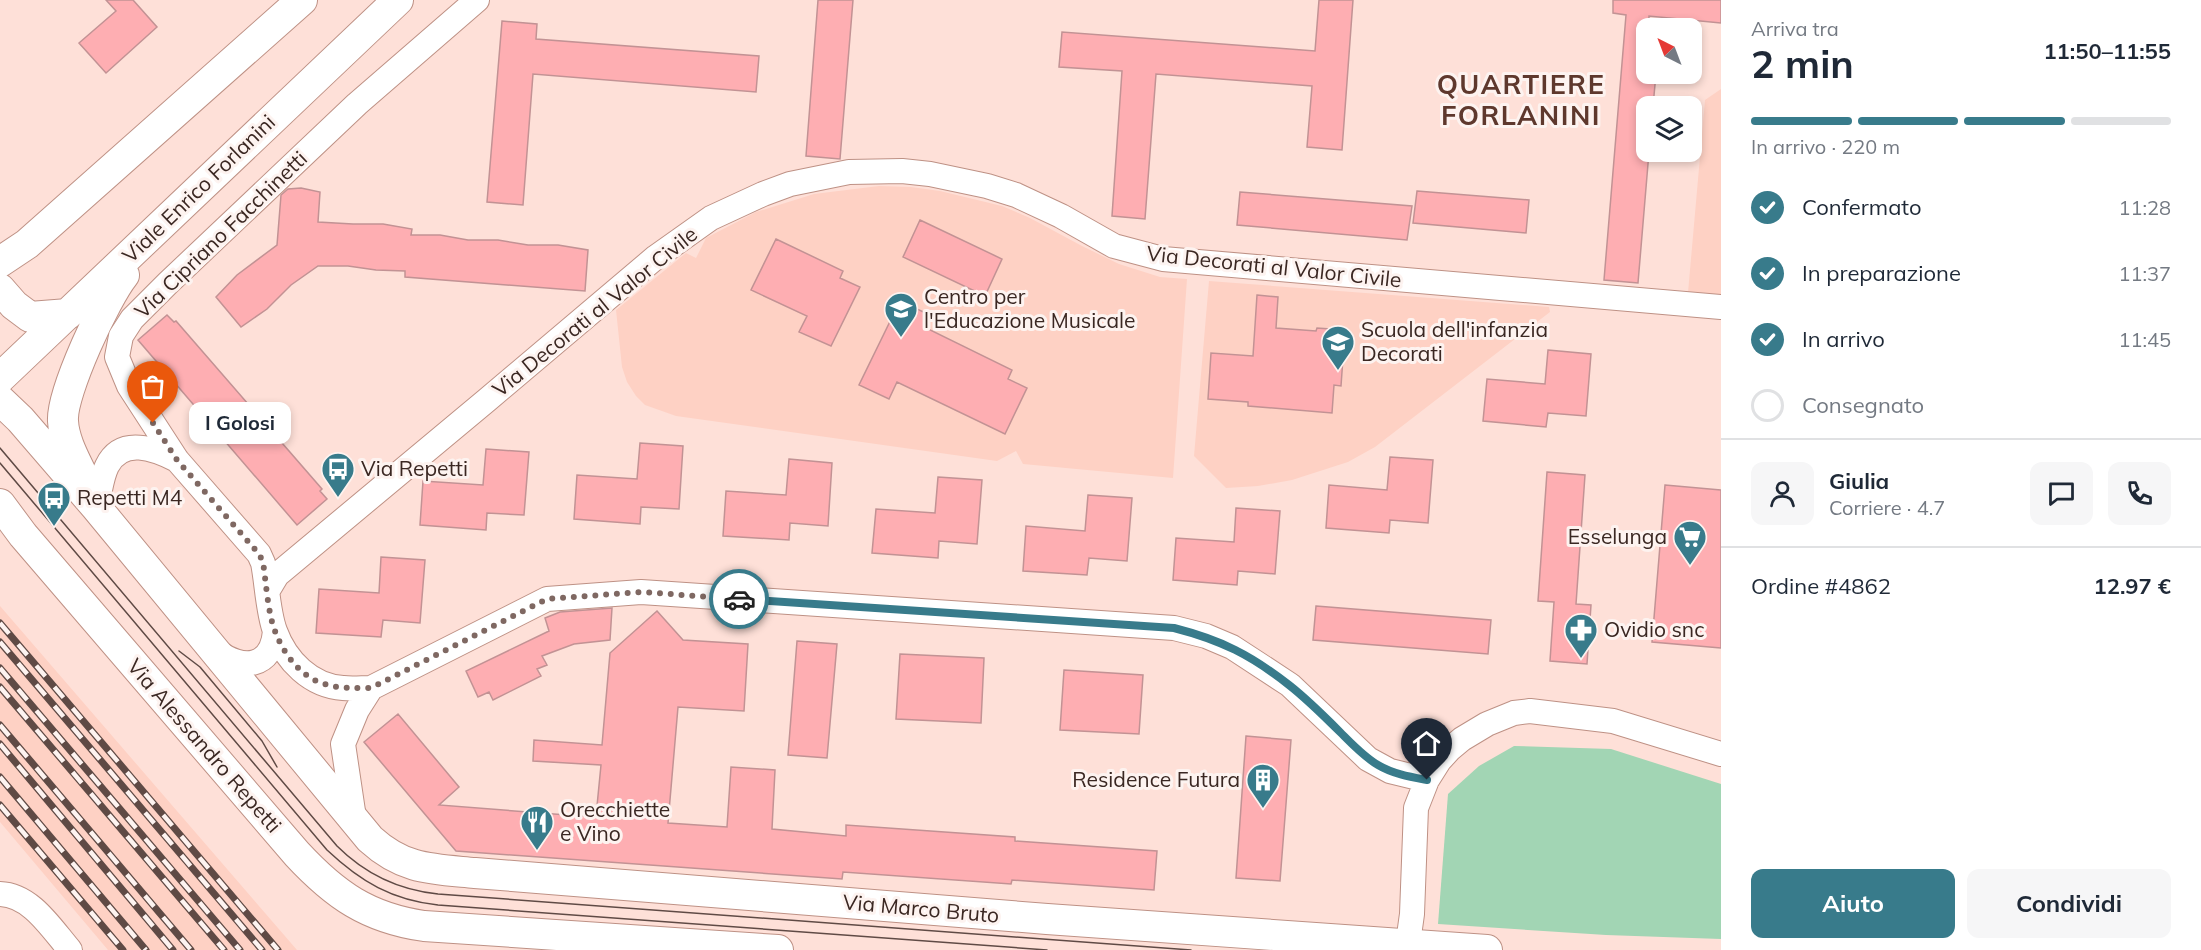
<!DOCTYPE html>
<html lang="it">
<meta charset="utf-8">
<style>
:root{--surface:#fff;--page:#f6f6f7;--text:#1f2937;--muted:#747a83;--line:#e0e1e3;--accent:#387b8b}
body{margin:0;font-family:Mulish,sans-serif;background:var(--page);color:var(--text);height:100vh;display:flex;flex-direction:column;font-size:22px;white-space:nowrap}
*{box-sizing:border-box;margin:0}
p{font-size:20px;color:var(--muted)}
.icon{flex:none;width:33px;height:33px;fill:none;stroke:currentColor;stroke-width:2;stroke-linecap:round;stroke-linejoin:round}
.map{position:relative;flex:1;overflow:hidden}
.details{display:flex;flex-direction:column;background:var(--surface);width:480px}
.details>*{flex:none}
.needle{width:39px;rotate:318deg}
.buttons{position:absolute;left:1636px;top:18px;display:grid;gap:12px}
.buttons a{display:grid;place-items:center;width:66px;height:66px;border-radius:12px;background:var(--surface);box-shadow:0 3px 9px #0003;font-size:30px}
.pin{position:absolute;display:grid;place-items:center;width:51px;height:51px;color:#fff;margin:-62px -26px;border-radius:50% 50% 50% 0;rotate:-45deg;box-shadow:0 0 6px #0007}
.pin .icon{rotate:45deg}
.courier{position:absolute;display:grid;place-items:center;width:60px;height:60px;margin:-30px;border:4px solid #387b8b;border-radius:50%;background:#fff;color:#222;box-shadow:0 2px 8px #0007}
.bubble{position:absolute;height:42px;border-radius:12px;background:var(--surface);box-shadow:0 3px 9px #0003;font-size:20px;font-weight:700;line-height:42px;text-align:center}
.headline em{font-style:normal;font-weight:700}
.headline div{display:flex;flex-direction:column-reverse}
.headline{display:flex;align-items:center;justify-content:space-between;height:102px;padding:0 30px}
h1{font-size:39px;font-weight:700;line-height:45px}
.bar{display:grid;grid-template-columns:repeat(4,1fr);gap:9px 6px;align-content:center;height:72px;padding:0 30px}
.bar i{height:8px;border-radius:4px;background:var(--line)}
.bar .selected{background:var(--accent)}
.bar p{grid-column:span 4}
.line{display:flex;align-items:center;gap:15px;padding:0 30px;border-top:2px solid var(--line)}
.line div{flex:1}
.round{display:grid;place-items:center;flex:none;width:63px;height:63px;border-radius:12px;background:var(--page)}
ol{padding:0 30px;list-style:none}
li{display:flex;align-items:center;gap:18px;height:66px}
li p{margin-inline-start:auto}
li .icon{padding:6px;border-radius:50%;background:var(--accent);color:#fff;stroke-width:4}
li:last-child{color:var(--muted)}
li i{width:33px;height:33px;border:3px solid var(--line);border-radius:50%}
.cta{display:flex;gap:12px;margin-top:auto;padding:12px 30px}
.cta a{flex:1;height:69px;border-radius:12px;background:var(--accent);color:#fff;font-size:24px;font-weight:700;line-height:69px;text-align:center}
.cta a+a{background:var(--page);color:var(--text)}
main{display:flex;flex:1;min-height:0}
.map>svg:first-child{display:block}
</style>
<main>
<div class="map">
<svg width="1721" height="950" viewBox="0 0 1721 950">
<rect width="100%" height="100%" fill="#fee0d8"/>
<path fill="#fed1c4" d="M1721 89V307L1687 304 1705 100Z
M879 186 911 187 940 191 1002 206 1030 218 1082 246 1119 264 1160 277 1187 279 1173 478 1023 464 1016 451 997 461 676 416 645 405 636 396 627 382 622 367 616 310 686 253 696 258 706 238 756 212 814 194Z
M1209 281 1549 307 1550 312 1375 447 1348 462 1292 480 1258 486 1226 488 1194 456Z
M0 606 297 950H108L0 822Z"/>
<path fill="#a2d5b4" d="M1514 746 1611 749 1721 784V939L1606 935 1438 924 1448 794 1479 766Z"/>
<path fill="#feaeb2" stroke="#c29294" stroke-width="1.5" d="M106 0H133L157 27 106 73 79 43 116 11Z
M818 0H853L840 159 806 156Z
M1319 0H1353L1342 150 1307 147 1312 86 1156 74 1145 219 1112 216 1122 71 1059 67 1062 32 1315 51Z
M1613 0H1721V23L1649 16 1647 74H1656L1653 106H1647V152H1649L1638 283 1604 280 1626 15 1613 13Z
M502 21 537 24 536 39 759 56 756 92 533 74 523 205 487 202Z
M301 188 320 192 318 222 353 224H383L412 229 411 235H440L468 240H498L528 245H558L588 250 585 291 405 277V271L376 270 348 266H318L291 285 267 309 241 327 216 297 237 275 277 245 281 195 288 189Z
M1417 191 1529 200 1526 233 1413 223Z
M1240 192 1412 206 1407 240 1237 225Z
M920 220 1002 259 985 296 903 257Z
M776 239 843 271 840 278 860 287 831 346 799 332 807 316 751 290Z
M1257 295 1278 297 1276 328 1316 331 1317 328 1345 330 1341 386 1334 385 1332 413 1248 406V402L1208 399 1211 353 1253 356Z
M900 301 930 315 924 327 1012 370 1008 379 1027 388 1005 434 897 382 889 399 859 385Z
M167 315 174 322 176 321 322 489 320 491 327 499 297 525 138 340Z
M1548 350 1591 354 1586 416 1548 413 1546 427 1483 421 1487 379 1545 384Z
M640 443 683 446 679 509 641 507 640 524 574 519 577 475 637 479Z
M486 449 529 452 524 515 487 513 486 530 420 525 423 481 483 485Z
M1390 457 1433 460 1428 523 1390 520 1389 533 1326 528 1329 485 1387 490Z
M789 459 832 463 828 526 790 523 789 540 723 536 726 491 786 495Z
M1547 472 1585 475 1576 604 1591 605 1587 664 1550 661 1554 602 1538 601Z
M938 477 982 480 977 544 939 541 938 558 872 553 876 509 935 513Z
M1665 485 1721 490V648L1652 642Z
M1088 495 1132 498 1127 561 1089 558 1087 575 1023 571 1026 526 1085 531Z
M1236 508 1280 511 1275 574 1238 571 1237 585 1173 580 1176 538 1234 542Z
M381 557 425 560 420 623 383 620 381 637 316 633 319 589 379 593Z
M1316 606 1491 620 1488 654 1313 640Z
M612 608 610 640 574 644 542 656 547 665 537 669 541 676 493 700 489 692 478 697 466 671 549 631 545 618 560 612Z
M657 611 683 640 748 644 744 711 678 707 668 823 727 827 731 767 775 770 772 829 846 836V825L1015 837V841L1157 851 1154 890 1012 880 1011 884 843 872 842 879 456 851 364 742 398 714 459 787 439 805 580 816H596L601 765 533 761 534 740 602 745 610 653Z
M797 641 837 644 827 758 788 755Z
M900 654 984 658 981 723 896 719Z
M1064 670 1143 675 1139 734 1060 730Z
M1246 736 1291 740 1280 881 1236 878Z"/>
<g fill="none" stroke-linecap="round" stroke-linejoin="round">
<defs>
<path id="minor" d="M477 0 357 104 168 283 132 319 121 336 117 357 129 386 177 460 259 554 263 563C267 583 268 613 275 631 286 661 311 686 343 688 352 689 362 688 371 688L547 599 641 592 1174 628 1206 636 1232 647 1290 685 1368 759 1390 771 1427 780
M96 507C100 494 101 478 107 466 122 436 155 449 177 460
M268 590 277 575 487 400 656 257 711 218 763 194 790 184 849 172 902 171 930 174 987 186 1016 195 1061 216 1114 246 1163 259 1721 307
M217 651C242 671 272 668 275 631
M354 818 343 744 357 710 371 688
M0 894C31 895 51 928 70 950
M1407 950 1412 914 1416 808 1427 780 1439 761 1450 749 1462 739 1487 724 1514 713 1530 711 1613 721 1721 754"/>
<path id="major" d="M0 262 27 244 302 0
M0 289 14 305 30 317 68 314
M0 378 398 0
M0 400 20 419 96 507 370 839C404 870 432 869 475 873L1047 919 1487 950
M85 481C77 463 64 442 63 421 61 393 106 297 124 275
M0 504 23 535 297 854C335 895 368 918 424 926L778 950"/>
</defs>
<use href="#minor" stroke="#be9185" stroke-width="26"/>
<use href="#major" stroke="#be9185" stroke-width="32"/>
<use href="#minor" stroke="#fff" stroke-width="24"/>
<use href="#major" stroke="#fff" stroke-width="30"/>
<path stroke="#5f4a45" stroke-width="1.5" d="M0 448 337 846C365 874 399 890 438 894L1191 950
M0 463 327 850C361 882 392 900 438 905L1047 950
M179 651 200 667 262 741 277 767"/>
<defs>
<path id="rail" d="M0 623 278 950
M0 642 262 950
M0 668 240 950
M0 687 224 950
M0 725 191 950
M0 744 173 950
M0 777 146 950
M0 805 123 950"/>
</defs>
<use href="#rail" stroke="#5f4a45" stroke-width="7"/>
<use href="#rail" stroke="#fdf3f0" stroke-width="4.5" stroke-dasharray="14" stroke-linecap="butt"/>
</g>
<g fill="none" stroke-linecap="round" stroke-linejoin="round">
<path stroke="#7f6862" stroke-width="6" stroke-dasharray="0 10.8" d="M153 423 177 460 259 554 263 562C266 582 268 614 275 631 283 653 301 678 325 684 340 689 355 688 371 688L547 599 641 592 739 599"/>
<path stroke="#387b8b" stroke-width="8" d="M739 599 1174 628C1221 640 1251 655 1289 685 1307 699 1324 716 1340 732 1352 744 1364 757 1378 765 1393 774 1411 777 1427 780"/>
</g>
<defs>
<symbol id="school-pin" viewBox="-11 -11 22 30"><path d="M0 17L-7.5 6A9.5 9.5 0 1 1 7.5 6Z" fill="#387b8b" stroke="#fdf3f0"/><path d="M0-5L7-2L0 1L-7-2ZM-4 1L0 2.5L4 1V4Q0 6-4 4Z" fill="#fff"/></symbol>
<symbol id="bus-pin" viewBox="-11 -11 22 30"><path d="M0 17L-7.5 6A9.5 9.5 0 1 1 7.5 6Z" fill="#387b8b" stroke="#fdf3f0"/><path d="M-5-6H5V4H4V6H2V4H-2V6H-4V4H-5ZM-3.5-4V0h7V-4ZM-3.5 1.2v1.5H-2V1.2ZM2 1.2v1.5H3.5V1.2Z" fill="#fff"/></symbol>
<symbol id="supermarket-pin" viewBox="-11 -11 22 30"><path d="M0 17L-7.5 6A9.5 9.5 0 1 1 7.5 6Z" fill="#387b8b" stroke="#fdf3f0"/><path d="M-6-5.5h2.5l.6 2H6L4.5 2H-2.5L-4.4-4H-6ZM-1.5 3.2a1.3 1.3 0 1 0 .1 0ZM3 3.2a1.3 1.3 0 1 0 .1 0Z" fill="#fff"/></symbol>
<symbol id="pharmacy-pin" viewBox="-11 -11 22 30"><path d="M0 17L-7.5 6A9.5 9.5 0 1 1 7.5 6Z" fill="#387b8b" stroke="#fdf3f0"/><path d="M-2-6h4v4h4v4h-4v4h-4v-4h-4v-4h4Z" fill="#fff"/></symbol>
<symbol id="building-pin" viewBox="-11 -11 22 30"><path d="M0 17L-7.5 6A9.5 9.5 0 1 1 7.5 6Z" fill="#387b8b" stroke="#fdf3f0"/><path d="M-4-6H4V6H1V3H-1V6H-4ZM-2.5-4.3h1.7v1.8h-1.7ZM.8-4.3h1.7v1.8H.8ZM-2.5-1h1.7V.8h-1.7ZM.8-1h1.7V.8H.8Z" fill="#fff"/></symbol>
<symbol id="restaurant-pin" viewBox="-11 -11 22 30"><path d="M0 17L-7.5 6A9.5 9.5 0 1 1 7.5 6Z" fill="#387b8b" stroke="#fdf3f0"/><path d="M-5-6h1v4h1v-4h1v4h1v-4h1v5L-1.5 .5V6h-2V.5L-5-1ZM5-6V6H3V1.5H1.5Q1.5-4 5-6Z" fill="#fff"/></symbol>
</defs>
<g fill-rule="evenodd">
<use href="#school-pin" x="882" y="290" width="38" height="52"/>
<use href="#school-pin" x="1319" y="323" width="38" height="52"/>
<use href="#bus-pin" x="319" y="450" width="38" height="52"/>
<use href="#bus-pin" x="35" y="479" width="38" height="52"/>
<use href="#supermarket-pin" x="1671" y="518" width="38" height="52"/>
<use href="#pharmacy-pin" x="1562" y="611" width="38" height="52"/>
<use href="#building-pin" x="1244" y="761" width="38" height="52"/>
<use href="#restaurant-pin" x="518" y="803" width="38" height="52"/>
</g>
<g text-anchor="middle" stroke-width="6" stroke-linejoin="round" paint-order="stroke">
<g font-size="21" fill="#3a2722" stroke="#fdf3f0">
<text transform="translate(199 189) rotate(-44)" y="7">Viale Enrico Forlanini</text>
<text transform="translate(221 235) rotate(-44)" y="7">Via Cipriano Facchinetti</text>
<text transform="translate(1274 267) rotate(6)" y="7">Via Decorati al Valor Civile</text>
<text transform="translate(595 312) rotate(-39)" y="7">Via Decorati al Valor Civile</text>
<text transform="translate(204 746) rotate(49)" y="7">Via Alessandro Repetti</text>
<text transform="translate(921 909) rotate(5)" y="7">Via Marco Bruto</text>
</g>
<g font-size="21" fill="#3a2722" stroke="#fdf3f0" text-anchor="start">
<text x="924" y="304">Centro per<tspan x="924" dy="24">l'Educazione Musicale</tspan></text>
<text x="1361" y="337">Scuola dell'infanzia<tspan x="1361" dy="24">Decorati</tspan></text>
<text x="361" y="476">Via Repetti</text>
<text x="77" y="505">Repetti M4</text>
<text x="1667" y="544" text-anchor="end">Esselunga</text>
<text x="1604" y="637">Ovidio snc</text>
<text x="1240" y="787" text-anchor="end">Residence Futura</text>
<text x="560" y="817">Orecchiette<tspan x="560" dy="24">e Vino</tspan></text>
</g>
<g font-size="27" font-weight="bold" letter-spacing="1.5" fill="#5e382d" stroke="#fdf3f0">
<text x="1521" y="94">QUARTIERE<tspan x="1521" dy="31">FORLANINI</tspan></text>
</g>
</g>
</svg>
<div class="buttons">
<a><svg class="needle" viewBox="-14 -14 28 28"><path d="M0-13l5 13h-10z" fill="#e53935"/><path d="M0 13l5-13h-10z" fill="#747a83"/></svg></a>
<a><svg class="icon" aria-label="layers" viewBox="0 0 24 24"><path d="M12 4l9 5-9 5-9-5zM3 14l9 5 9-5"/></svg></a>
</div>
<div class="pin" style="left:153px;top:423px;background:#ea580c"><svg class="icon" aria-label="bag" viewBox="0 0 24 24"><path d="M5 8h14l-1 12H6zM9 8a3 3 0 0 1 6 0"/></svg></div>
<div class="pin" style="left:1427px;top:780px;background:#1f2937"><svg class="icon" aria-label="home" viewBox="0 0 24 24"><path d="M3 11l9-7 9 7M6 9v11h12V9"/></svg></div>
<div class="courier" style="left:739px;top:599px"><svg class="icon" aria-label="car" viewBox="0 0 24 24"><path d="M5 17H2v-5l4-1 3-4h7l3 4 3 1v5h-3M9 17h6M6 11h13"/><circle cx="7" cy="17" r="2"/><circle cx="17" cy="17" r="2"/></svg></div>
<div class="bubble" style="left:189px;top:402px;width:102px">I Golosi</div>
</div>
<section class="details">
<div class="headline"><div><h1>2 min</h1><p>Arriva tra</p></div><em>11:50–11:55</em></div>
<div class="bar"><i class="selected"></i><i class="selected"></i><i class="selected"></i><i></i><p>In arrivo · 220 m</p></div>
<ol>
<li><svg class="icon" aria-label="check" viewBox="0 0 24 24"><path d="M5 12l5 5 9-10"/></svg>Confermato<p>11:28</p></li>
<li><svg class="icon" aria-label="check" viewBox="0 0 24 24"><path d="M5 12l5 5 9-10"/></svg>In preparazione<p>11:37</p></li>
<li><svg class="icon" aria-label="check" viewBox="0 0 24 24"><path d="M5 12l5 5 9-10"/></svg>In arrivo<p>11:45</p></li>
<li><i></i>Consegnato</li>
</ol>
<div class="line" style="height:108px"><a class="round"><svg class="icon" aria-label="person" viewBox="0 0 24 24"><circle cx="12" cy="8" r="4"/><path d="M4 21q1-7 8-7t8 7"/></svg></a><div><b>Giulia</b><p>Corriere · 4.7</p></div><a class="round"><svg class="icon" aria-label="chat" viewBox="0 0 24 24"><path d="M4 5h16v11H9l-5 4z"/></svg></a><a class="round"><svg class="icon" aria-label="phone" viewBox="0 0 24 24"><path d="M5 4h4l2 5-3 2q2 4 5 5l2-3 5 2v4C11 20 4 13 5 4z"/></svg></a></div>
<div class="line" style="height:78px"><div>Ordine #4862</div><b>12.97 €</b></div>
<div class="cta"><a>Aiuto</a><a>Condividi</a></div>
</section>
</main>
